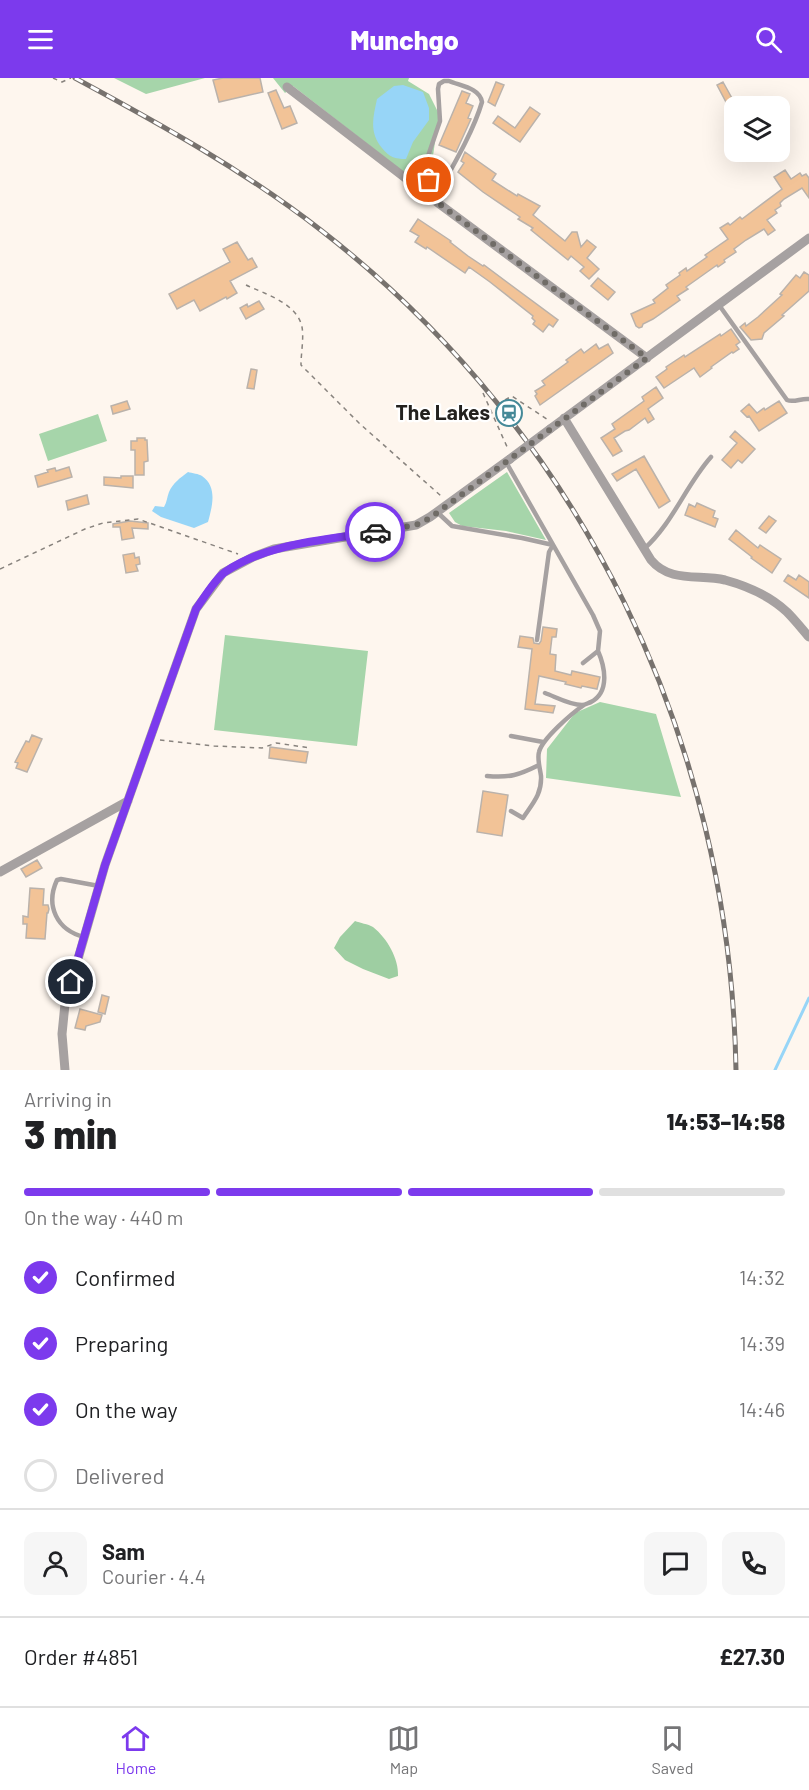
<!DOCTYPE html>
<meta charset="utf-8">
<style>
:root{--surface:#fff;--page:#f6f6f6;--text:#202124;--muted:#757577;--line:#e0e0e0;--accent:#7c3aed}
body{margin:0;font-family:Barlow,sans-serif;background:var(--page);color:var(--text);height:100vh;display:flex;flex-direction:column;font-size:22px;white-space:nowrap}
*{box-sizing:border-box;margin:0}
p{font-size:20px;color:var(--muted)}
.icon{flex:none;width:33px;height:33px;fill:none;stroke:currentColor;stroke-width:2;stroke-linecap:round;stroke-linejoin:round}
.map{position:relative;height:992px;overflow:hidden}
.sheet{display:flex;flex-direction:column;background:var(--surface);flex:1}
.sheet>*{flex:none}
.buttons{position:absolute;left:724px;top:18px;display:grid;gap:12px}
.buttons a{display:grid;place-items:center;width:66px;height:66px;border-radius:12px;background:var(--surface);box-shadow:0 6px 24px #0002;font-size:30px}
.pin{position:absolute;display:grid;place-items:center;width:51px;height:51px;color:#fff;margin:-26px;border:3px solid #fff;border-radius:50%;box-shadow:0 2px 6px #0007}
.courier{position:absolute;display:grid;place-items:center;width:60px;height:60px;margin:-30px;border:4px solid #7c3aed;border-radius:50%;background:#fff;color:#222;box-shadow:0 2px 8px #0007}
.overview em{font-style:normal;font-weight:800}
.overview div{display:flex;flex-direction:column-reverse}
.overview{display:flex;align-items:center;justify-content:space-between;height:102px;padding:0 24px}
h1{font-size:39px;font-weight:800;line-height:45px}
.bar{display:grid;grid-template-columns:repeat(4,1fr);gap:9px 6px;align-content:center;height:72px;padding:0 24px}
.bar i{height:8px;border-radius:4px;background:var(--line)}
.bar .on{background:var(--accent)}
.bar p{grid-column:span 4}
.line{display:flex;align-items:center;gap:15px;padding:0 24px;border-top:2px solid var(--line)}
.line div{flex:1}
.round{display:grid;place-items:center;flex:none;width:63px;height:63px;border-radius:12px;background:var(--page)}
ol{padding:0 24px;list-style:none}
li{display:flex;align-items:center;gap:18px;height:66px}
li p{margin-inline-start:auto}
li .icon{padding:6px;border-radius:50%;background:var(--accent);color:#fff;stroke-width:4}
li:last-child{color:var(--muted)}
li i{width:33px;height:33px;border:3px solid var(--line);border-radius:50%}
header{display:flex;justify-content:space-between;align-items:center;height:78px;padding:0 24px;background:var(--accent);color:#fff;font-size:27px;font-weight:800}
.tab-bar{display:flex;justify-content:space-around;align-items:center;height:84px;border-top:2px solid var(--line);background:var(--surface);font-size:16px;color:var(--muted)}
.tab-bar a{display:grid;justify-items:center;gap:3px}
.tab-bar .on{color:var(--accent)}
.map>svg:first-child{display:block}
</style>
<header><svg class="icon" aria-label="menu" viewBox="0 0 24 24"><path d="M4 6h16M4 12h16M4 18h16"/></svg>Munchgo<svg class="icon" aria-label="search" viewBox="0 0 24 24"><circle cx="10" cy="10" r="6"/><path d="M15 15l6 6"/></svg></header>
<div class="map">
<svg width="809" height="992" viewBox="0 0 809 992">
<rect width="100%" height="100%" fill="#fef6ee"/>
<path fill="#a6d5aa" d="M114 0H205L146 16Z
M273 0H409L408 3 429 16 439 36 428 113 293 8 285 15Z
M98 336 107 363 48 383 39 356Z
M507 394 546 462 506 453 462 448 455 444 449 435Z
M225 557 368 573 357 668 214 652Z
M600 624 656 636 681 719 546 700 547 671 575 635Z"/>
<path fill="#9ecea2" d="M355 843C360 845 368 846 373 849 387 860 399 881 398 898L389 901 363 891 345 882 334 870 340 859Z"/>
<path fill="#97d5f7" d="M403 7 423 14 429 30V42L413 64 406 81C395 81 389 79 382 70 369 54 373 40 377 21L394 8Z
M188 394C192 395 199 396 202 398 218 409 212 429 208 444L194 450 161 439 152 433 155 428 164 429C167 424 167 419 169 414 173 405 180 400 188 394Z"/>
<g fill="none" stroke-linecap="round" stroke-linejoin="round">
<path stroke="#97d5f7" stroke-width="3" d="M775 992 809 920"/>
</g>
<path fill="#f2c397" stroke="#bab2ab" stroke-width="1.5" d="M223 0H260L263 14 219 24 213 2Z
M496 4 504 7 495 28 488 24Z
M723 4 733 22 727 26 717 7Z
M276 12 284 30 290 28 297 45 282 51 268 15Z
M462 13 470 16 466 25 473 28 468 40 471 41 456 74 439 67Z
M530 29 540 36 520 64 493 45 498 38 515 50Z
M465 74 496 96 492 102 517 118 518 116 540 128 533 137 565 163 572 154H577L581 169 587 162 596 169 587 180 599 191 589 201 580 193 584 189 571 178 568 182 531 152 533 150 518 141 520 139 483 114 458 94 464 85 461 83Z
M785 92 791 101 800 95 802 98 806 96 809 100V120L802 110 784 121 780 125 781 128 775 132 777 135 767 142 775 152 768 157 764 151 746 162 734 171 736 174 724 182 725 184 718 189 717 187 686 209 688 211 677 218 680 222 653 241 643 246 642 249 639 250 636 248 631 236 655 225 653 222 668 210 666 207 680 197 679 195 686 190 687 193 707 179 705 177 728 161 720 150 728 145 730 147 740 139 742 141 782 111 774 99Z
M418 141 451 163 450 164 468 178 483 188 484 187 558 242 553 249 549 246 543 254 533 246 535 243 532 240 533 238 490 204 469 189 465 195 427 169 426 171 415 164 419 158 410 153Z
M237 164 248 182 252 180 257 189 230 203 237 215 227 221 226 219 200 233 194 222 177 231 169 216 230 184 223 171Z
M804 194 809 197V213L782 237 784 238 764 255 762 261 751 262 740 249 745 245 746 248 758 239 782 217 780 216 796 197 800 200Z
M598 200 615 214 608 222 591 208Z
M259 223 264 231 246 241 240 230 247 226 248 229Z
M731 251 740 264 736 267 739 271 733 275 732 274 711 289 712 290 700 299 694 290 664 310 656 299 667 291 666 289 684 277 685 279 720 256 721 258Z
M596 266 599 271 608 266 613 275 540 327 535 318 537 316 535 313 545 307 542 303 568 284 566 282 581 271 584 275Z
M251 291 257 292 254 311 247 310Z
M656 309 663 320 648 331 654 341 648 345 645 340 629 352 625 353 614 360 622 373 613 378 601 360 615 351 612 346 644 323 642 319Z
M127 323 130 331 113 336 111 328Z
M779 323 787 335 759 353 749 338 747 339 741 333 749 326 757 335 764 330 765 332Z
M735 353 755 371 742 385 738 382 731 390 722 382 737 365 730 359Z
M137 360H145V362H147L148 383 144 384V397H135V372H131V363H137Z
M644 378 670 423 659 430 636 391 617 403 612 396Z
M69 389 72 399 38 409 35 398 48 394 47 392 55 390 56 393Z
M121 398H133V410L104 407V399L121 400Z
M87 417 89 426 68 432 66 423Z
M697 425 715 433 713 439 718 441 715 449 685 437 689 426 695 429Z
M769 438 776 443 766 455 759 450Z
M130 443 148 445V451L132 450 134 460 122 462 120 449H113V446Z
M736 452 758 470 760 467 781 481 772 495 751 480 752 479 729 461Z
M134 475 135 480 139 479 140 486 136 487 138 493 126 495 123 477Z
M788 497 796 502 799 497 809 504V520L784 503Z
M543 549 557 551 556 559H552L550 576 556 577 555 593 571 597 572 593 600 599 597 611 582 608 581 610 565 606 566 604 539 598 535 626 555 628 553 635 525 631 532 571 518 569 520 558 533 560 534 565 539 566 541 563Z
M32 657 42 661 27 694 16 690 18 685 15 684 26 663 29 664Z
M270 669 308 674 306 685 269 680Z
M483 713 508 717 502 758 477 754Z
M37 782 42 790 26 799 21 791Z
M30 810 44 811 43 827H48L49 831 48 835H47L45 861 26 860 27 846H23V838L28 839Z
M102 917 109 919 105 936 98 934Z
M80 931 102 937 100 944 86 948 85 952 75 950Z"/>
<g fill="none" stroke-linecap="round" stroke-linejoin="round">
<path stroke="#88837e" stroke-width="1.5" stroke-dasharray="4.5 4.5" stroke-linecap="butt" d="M53 0 62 4 71 0
M246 207C265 216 297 225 302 249 304 260 301 275 301 287L359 345 441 418
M483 315 508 371
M505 322 512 318 548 342
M0 491 85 451 103 445 138 441 238 476
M160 662 214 668 262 670 276 665 311 670"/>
<path stroke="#a6a1a1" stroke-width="4.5" d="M434 122C450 93 473 55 482 24 480 10 461 8 449 3H444L439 6 438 11 440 43 427 81 425 94 438 114
M719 227 787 322C794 325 801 320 809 321
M506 384 593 537 600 553 598 573 583 585
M437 434 452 448 522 460 553 467 549 474 537 562
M644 471C673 445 686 407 711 379
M545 615C556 619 570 627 582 627 585 627 588 625 591 624 610 614 605 589 598 573
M511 658 543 664
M487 698C510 700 519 697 539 687
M511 733 523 740C533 725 542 716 541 698 540 690 537 681 539 674 542 661 572 635 584 627
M84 859C57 852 45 828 57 802L61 801 99 808"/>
<path stroke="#a6a1a1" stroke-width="9" d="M287 9 434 122 647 280
M564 340 651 482C670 505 699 496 725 502 747 508 771 519 787 534 795 542 802 551 809 559
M550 351 809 160
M0 794 128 723
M65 992 62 956 65 926 105 787 196 531 223 495 253 479 274 471 416 447 430 439 510 381"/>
<defs>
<path id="rail" d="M75 0C160 46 245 93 322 153 583 356 730 663 736 992"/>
</defs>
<use href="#rail" stroke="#77726e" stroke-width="5"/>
<use href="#rail" stroke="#fff" stroke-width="3" stroke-dasharray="9" stroke-linecap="butt"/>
<path stroke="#a6a1a1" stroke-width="9" d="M510 381 550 351"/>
</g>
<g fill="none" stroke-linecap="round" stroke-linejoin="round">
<path stroke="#706c67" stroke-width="6" stroke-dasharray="0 10.8" d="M375 454 416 447 430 440 647 280 434 122 438 114 429 102"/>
<path stroke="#7c3aed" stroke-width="8" d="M71 904 105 787 196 531C204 520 215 501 225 494 267 465 325 462 375 454"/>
</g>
<defs>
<symbol id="station-ring" viewBox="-11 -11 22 22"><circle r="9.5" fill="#fff" stroke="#458998" stroke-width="1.5"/><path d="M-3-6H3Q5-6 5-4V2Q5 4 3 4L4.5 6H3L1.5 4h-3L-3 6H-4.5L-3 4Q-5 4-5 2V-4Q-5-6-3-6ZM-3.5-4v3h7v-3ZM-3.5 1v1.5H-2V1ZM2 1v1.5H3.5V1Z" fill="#458998"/></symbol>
</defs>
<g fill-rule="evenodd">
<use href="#station-ring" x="494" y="320" width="30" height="30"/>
</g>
<g text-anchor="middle" stroke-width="4.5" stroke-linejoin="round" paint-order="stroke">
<g font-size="21" font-weight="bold" fill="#23211e" stroke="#fff" text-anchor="end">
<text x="490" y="342">The Lakes</text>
</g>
</g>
</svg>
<div class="buttons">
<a><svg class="icon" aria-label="layers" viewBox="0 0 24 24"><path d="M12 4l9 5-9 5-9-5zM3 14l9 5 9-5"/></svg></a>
</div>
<div class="pin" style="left:429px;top:102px;background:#ea580c"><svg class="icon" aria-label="bag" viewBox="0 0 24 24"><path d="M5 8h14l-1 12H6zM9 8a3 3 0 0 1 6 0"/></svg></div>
<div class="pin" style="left:71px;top:904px;background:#1f2937"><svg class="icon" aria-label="home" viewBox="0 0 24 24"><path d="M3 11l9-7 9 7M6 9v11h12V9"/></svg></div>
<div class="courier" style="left:375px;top:454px"><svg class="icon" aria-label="car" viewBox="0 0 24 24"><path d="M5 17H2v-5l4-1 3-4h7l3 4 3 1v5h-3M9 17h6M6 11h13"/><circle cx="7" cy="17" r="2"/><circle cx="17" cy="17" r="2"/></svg></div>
</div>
<section class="sheet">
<div class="overview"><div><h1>3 min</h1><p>Arriving in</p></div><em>14:53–14:58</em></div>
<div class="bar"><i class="on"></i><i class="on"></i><i class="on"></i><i></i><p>On the way · 440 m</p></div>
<ol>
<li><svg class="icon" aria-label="check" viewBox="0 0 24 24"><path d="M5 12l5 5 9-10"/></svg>Confirmed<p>14:32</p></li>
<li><svg class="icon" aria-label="check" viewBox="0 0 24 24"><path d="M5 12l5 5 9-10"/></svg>Preparing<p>14:39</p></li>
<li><svg class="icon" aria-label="check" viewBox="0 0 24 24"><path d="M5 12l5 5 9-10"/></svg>On the way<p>14:46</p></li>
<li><i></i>Delivered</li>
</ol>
<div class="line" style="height:108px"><a class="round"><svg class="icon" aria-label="person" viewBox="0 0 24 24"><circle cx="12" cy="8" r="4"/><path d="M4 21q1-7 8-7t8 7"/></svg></a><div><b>Sam</b><p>Courier · 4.4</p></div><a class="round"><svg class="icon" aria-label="chat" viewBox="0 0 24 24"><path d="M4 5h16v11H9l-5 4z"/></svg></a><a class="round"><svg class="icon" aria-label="phone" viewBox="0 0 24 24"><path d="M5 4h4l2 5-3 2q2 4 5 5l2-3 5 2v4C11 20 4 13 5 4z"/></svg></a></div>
<div class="line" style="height:78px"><div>Order #4851</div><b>£27.30</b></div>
</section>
<nav class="tab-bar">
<a class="on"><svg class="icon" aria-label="home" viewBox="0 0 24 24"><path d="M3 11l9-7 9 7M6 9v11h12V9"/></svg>Home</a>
<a><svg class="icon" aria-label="map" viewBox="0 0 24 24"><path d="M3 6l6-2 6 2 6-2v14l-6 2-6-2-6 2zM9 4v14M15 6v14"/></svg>Map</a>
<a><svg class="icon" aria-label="saved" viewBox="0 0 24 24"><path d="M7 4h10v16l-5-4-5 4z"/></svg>Saved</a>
</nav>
